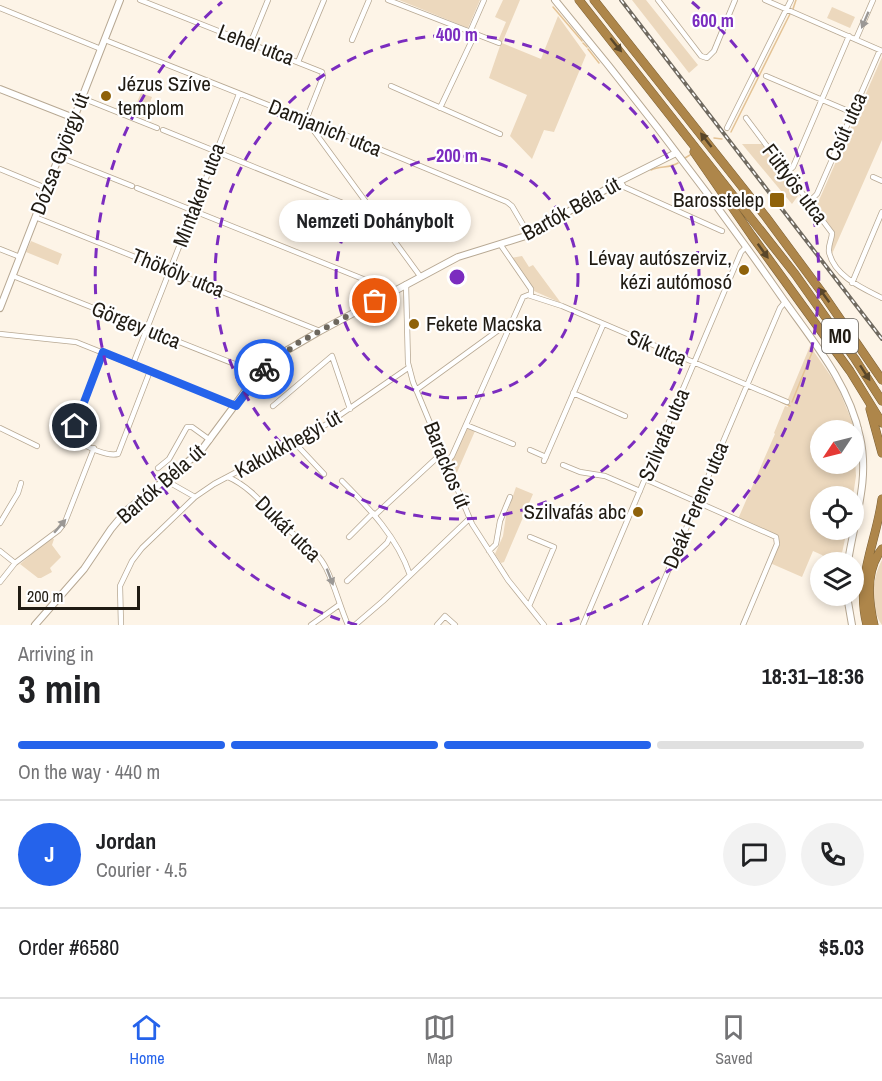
<!DOCTYPE html>
<meta charset="utf-8">
<style>
:root{--surface:#fff;--page:#f2f2f2;--text:#202124;--muted:#757577;--line:#e0e0e0;--accent:#2563eb}
body{margin:0;font-family:"Archivo Narrow",sans-serif;background:var(--page);color:var(--text);height:100vh;display:flex;flex-direction:column;font-size:22px;white-space:nowrap}
*{box-sizing:border-box;margin:0}
p{font-size:20px;color:var(--muted)}
.icon{flex:none;width:33px;height:33px;fill:none;stroke:currentColor;stroke-width:2;stroke-linecap:round;stroke-linejoin:round}
.map{position:relative;height:625px;overflow:hidden}
.drawer{display:flex;flex-direction:column;background:var(--surface);flex:1}
.drawer>*{flex:none}
.needle{width:39px;rotate:235deg}
.tools{position:absolute;left:810px;top:420px;display:grid;gap:12px}
.tools a{display:grid;place-items:center;width:54px;height:54px;border-radius:50%;background:var(--surface);box-shadow:0 3px 9px #0003;font-size:30px}
.scale{position:absolute;left:18px;bottom:15px;width:122px;box-sizing:border-box;padding-left:6px;border:3px solid #201b13;border-top:0;font-size:16px;line-height:21px;white-space:nowrap;color:#201b13;-webkit-text-stroke:4px #fff;paint-order:stroke}
.pin{position:absolute;display:grid;place-items:center;width:51px;height:51px;color:#fff;margin:-26px;border:3px solid #fff;border-radius:50%;box-shadow:0 2px 6px #0007}
.courier{position:absolute;display:grid;place-items:center;width:60px;height:60px;margin:-30px;border:4px solid #2563eb;border-radius:50%;background:#fff;color:#222;box-shadow:0 2px 8px #0007}
.bubble{position:absolute;height:42px;border-radius:21px;background:var(--surface);box-shadow:0 3px 9px #0003;font-size:20px;font-weight:700;line-height:42px;text-align:center}
.head em{font-style:normal;font-weight:700}
.head div{display:flex;flex-direction:column-reverse}
.head{display:flex;align-items:center;justify-content:space-between;height:102px;padding:0 18px}
h1{font-size:39px;font-weight:700;line-height:45px}
.bar{display:grid;grid-template-columns:repeat(4,1fr);gap:9px 6px;align-content:center;height:72px;padding:0 18px}
.bar i{height:8px;border-radius:4px;background:var(--line)}
.bar .selected{background:var(--accent)}
.bar p{grid-column:span 4}
.line{display:flex;align-items:center;gap:15px;padding:0 18px;border-top:2px solid var(--line)}
.line div{flex:1}
.round{display:grid;place-items:center;flex:none;width:63px;height:63px;border-radius:32px;background:var(--page)}
.tab-bar{display:flex;justify-content:space-around;align-items:center;height:84px;border-top:2px solid var(--line);background:var(--surface);font-size:16px;color:var(--muted)}
.tab-bar a{display:grid;justify-items:center;gap:3px}
.tab-bar .selected{color:var(--accent)}
.map>svg:first-child{display:block}
</style>
<div class="map">
<svg width="882" height="625" viewBox="0 0 882 625">
<rect width="100%" height="100%" fill="#fdf4e7"/>
<path fill="#ecd8bd" d="M399 0H480L468 28Z
M503 0H520L502 43 541 59 558 16 586 55 554 132 544 130 532 159 510 136 527 95 489 78 501 43 498 41 506 22 495 17Z
M632 0H646L698 65 689 73Z
M832 7 855 17 850 28 827 18Z
M882 57V140L832 254 830 250 831 227 816 207Z
M141 93 152 97 144 118 132 114Z
M742 144H764L800 193 792 204Z
M31 241 62 254 58 265 26 252Z
M522 256 529 267 533 265 561 303 534 291 511 258Z
M810 346 837 385 853 424 846 426 845 430H820V464H854V438L856 476 853 496H820V530H847L840 562H829L822 555 813 551 802 577 770 563 779 540 777 536 738 519 775 434 774 433 785 406 788 407V399Z
M467 427 475 431 455 477 450 465Z
M516 487 533 494 504 562 501 563 495 554 503 536 506 516Z
M51 538 54 539 52 545 61 557 50 568 52 572 41 578H38L20 564Z
M882 560V625C869 607 872 578 882 560Z"/>
<g fill="none" stroke-linecap="round" stroke-linejoin="round">
<path stroke="#e4c395" stroke-width="1.5" d="M553 7 582 41
M793 9 796 0
M583 43 587 47
M588 49 599 63
M731 132 790 14
M714 138 722 139
M685 158 690 155
M651 170C660 166 670 168 678 163
M781 402 790 406
M792 402 813 350"/>
<defs>
<path id="street" d="M140 0 322 72 323 77 306 120
M388 0 499 43
M658 0 701 56 707 58 714 51 735 0
M765 0 882 51
M0 8 101 49
M470 32 484 0
M856 39 873 0
M105 40 306 120 314 122 507 202 512 206 529 235
M352 40 369 0
M250 44 268 0
M298 62 324 0
M766 76 853 113
M391 86 500 134
M82 98 157 128
M440 108 475 34
M746 118 832 233C832 239 828 245 829 252 834 276 862 288 882 298
M306 120 420 276
M727 128 791 0
M163 130 375 216
M59 157 132 186
M0 169 46 188
M787 173 793 167 849 36
M873 177 882 181
M620 181 624 187 722 231
M137 188 393 291
M809 202 817 194 880 50
M35 217 320 331
M500 244 531 289V296
M0 249 20 257
M13 276 260 374
M852 283 882 212
M406 284 408 363 413 382 472 524 508 580 544 625
M0 334 76 342 236 406
M103 352 71 438C83 444 104 457 118 454L150 371
M133 364 239 94
M416 390 511 321
M573 393 625 416
M273 406 332 356 350 409
M466 425 513 444
M0 428 37 446
M843 428 859 429
M294 442 324 474
M530 450 546 457
M544 461 603 325
M446 463 452 456 523 297 528 295 562 306 787 402
M563 465 580 472 605 476 640 491
M158 468 169 459 187 427H192L210 440
M228 477C253 488 268 511 288 529 301 542 318 551 326 568 335 586 340 607 348 625
M645 479 776 537 777 544 743 625
M165 480 195 497
M342 481C370 509 397 537 410 575
M375 515 442 453
M0 523 18 493 21 483
M349 537 373 513
M0 551 15 563
M489 551 496 544 500 521 510 497
M347 581 387 543 390 537
M0 582 15 563 59 530 65 522 94 448
M529 606 554 547 530 537
M121 625 120 586 132 561 142 548 195 497 214 484 327 424 408 368
M311 625 339 605
M355 625 383 601 469 519
M437 625 445 616 455 625
M583 625 741 252 746 247
M645 625 780 308 785 302"/>
<path id="secondary" d="M555 0C634 95 710 194 781 296 812 340 849 383 860 437 870 481 854 520 848 562
M0 89 74 118
M0 308 120 0
M847 596 852 625
M35 625 84 569 111 529 126 511 200 452 252 382 284 352 320 331 458 257 529 235 620 181 676 153"/>
<path id="highway" d="M579 0 795 274 855 359 882 401
M594 0 766 217 823 294 882 380
M694 152 752 236 850 371 882 423
M870 409 882 453
M867 625C855 578 876 544 882 499
M874 625C868 600 865 570 882 549"/>
</defs>
<use href="#street" stroke="#b7a893" stroke-width="6"/>
<use href="#secondary" stroke="#b7a893" stroke-width="8"/>
<use href="#highway" stroke="#7c6137" stroke-width="9"/>
<use href="#street" stroke="#fff" stroke-width="4.5"/>
<use href="#secondary" stroke="#fff" stroke-width="6"/>
<use href="#highway" stroke="#ae864a" stroke-width="8"/>
<defs>
<path id="rail" d="M621 0 882 339"/>
</defs>
<use href="#rail" stroke="#706a60" stroke-width="4"/>
<use href="#rail" stroke="#fff" stroke-width="1.5" stroke-dasharray="4.5" stroke-linecap="butt"/>
</g>
<defs><path id="oneway-solid" d="M-6-.8H1V-3.2L6.5 0L1 3.2V.8H-6Z" transform="scale(1.5)"/></defs>
<g fill="#9b9895">
<use href="#oneway-solid" transform="translate(865 20) rotate(113)"/>
<use href="#oneway-solid" transform="translate(60 526) rotate(-49)"/>
<use href="#oneway-solid" transform="translate(330 577) rotate(69)"/>
</g>
<g fill="#594629">
<use href="#oneway-solid" transform="translate(616 45) rotate(51)"/>
<use href="#oneway-solid" transform="translate(706 140) rotate(-128)"/>
<use href="#oneway-solid" transform="translate(763 251) rotate(54)"/>
<use href="#oneway-solid" transform="translate(824 295) rotate(-126)"/>
<use href="#oneway-solid" transform="translate(865 373) rotate(57)"/>
</g>
<g fill="none" stroke-linecap="round" stroke-linejoin="round">
<path stroke="#6d675d" stroke-width="6" stroke-dasharray="0 10.8" d="M264 369 298 343 375 301"/>
<path stroke="#2563eb" stroke-width="8" d="M75 426 103 352 236 406 264 369"/>
</g>
<g fill="none" stroke="#7b2cbf" stroke-width="3" stroke-dasharray="10 8">
<circle cx="457" cy="277" r="121"/>
<circle cx="457" cy="277" r="242"/>
<path d="M357 625A362 362 0 0 1 222 2M692 2A362 362 0 0 1 557 625"/>
</g>
<g fill="#8f620a" stroke="#fff" stroke-width="2">
<circle cx="106" cy="96" r="6"/>
<rect x="769" y="192" width="16" height="16" rx="3"/>
<circle cx="744" cy="270" r="6"/>
<circle cx="414" cy="324" r="6"/>
<circle cx="638" cy="512" r="6"/>
</g>
<g text-anchor="middle" stroke-width="4.5" stroke-linejoin="round" paint-order="stroke">
<rect fill="#fff" stroke="#635f5a" stroke-width="1.5" x="822" y="319" width="36" height="34" rx="4.5"/>
<g font-size="20" font-weight="bold" fill="#201b13">
<text x="840" y="343">M0</text>
</g>
<g font-size="21" fill="#201b13" stroke="#fff">
<text transform="translate(256 45) rotate(21)" y="7">Lehel utca</text>
<text transform="translate(846 127) rotate(-66)" y="7">Csút utca</text>
<text transform="translate(325 128) rotate(22)" y="7">Damjanich utca</text>
<text transform="translate(60 154) rotate(-69)" y="7">Dózsa György út</text>
<text transform="translate(795 184) rotate(53)" y="7">Füttyös utca</text>
<text transform="translate(199 195) rotate(-69)" y="7">Mintakert utca</text>
<text transform="translate(571 209) rotate(-29)" y="7">Bartók Béla út</text>
<text transform="translate(178 273) rotate(22)" y="7">Thököly utca</text>
<text transform="translate(136 325) rotate(22)" y="7">Görgey utca</text>
<text transform="translate(657 348) rotate(23)" y="7">Sík utca</text>
<text transform="translate(664 435) rotate(-67)" y="7">Szilvafa utca</text>
<text transform="translate(288 444) rotate(-29)" y="7">Kakukkhegyi út</text>
<text transform="translate(447 465) rotate(68)" y="7">Barackos út</text>
<text transform="translate(161 484) rotate(-41)" y="7">Bartók Béla út</text>
<text transform="translate(696 505) rotate(-67)" y="7">Deák Ferenc utca</text>
<text transform="translate(288 529) rotate(45)" y="7">Dukát utca</text>
</g>
<g font-size="21" fill="#201b13" stroke="#fff" text-anchor="end">
<text x="118" y="91" text-anchor="start">Jézus Szíve<tspan x="118" dy="24">templom</tspan></text>
<text x="764" y="207">Barosstelep</text>
<text x="732" y="265">Lévay autószerviz,<tspan x="732" dy="24">kézi autómosó</tspan></text>
<text x="426" y="331" text-anchor="start">Fekete Macska</text>
<text x="626" y="519">Szilvafás abc</text>
</g>
</g>
<circle cx="457" cy="277" r="9" fill="#7b2cbf" stroke="#fff" stroke-width="3"/>
<g font-size="18" text-anchor="middle" font-weight="bold" fill="#7b2cbf" stroke="#fff" stroke-width="4.5" stroke-linejoin="round" paint-order="stroke">
<text x="713" y="27">600 m</text>
<text x="457" y="41">400 m</text>
<text x="457" y="162">200 m</text>
</g>
</svg>
<div class="tools">
<a><svg class="needle" viewBox="-14 -14 28 28"><path d="M0-13l5 13h-10z" fill="#e53935"/><path d="M0 13l5-13h-10z" fill="#757577"/></svg></a>
<a><svg class="icon" aria-label="locate" viewBox="0 0 24 24"><circle cx="12" cy="12" r="6"/><path d="M12 2v4M12 18v4M2 12h4M18 12h4"/></svg></a>
<a><svg class="icon" aria-label="layers" viewBox="0 0 24 24"><path d="M12 4l9 5-9 5-9-5zM3 14l9 5 9-5"/></svg></a>
</div>
<div class="scale">200 m</div>
<div class="pin" style="left:375px;top:301px;background:#ea580c"><svg class="icon" aria-label="bag" viewBox="0 0 24 24"><path d="M5 8h14l-1 12H6zM9 8a3 3 0 0 1 6 0"/></svg></div>
<div class="pin" style="left:75px;top:426px;background:#1f2937"><svg class="icon" aria-label="home" viewBox="0 0 24 24"><path d="M3 11l9-7 9 7M6 9v11h12V9"/></svg></div>
<div class="courier" style="left:264px;top:369px"><svg class="icon" aria-label="bike" viewBox="0 0 24 24"><circle cx="6" cy="16" r="4"/><circle cx="18" cy="16" r="4"/><path d="M6 16l4-8h5l3 8M10 8l3 8H6M13 5h3"/></svg></div>
<div class="bubble" style="left:279px;top:200px;width:192px">Nemzeti Dohánybolt</div>
</div>
<section class="drawer">
<div class="head"><div><h1>3 min</h1><p>Arriving in</p></div><em>18:31–18:36</em></div>
<div class="bar"><i class="selected"></i><i class="selected"></i><i class="selected"></i><i></i><p>On the way · 440 m</p></div>
<div class="line" style="height:108px"><b class="round" style="background:var(--accent);color:#fff">J</b><div><b>Jordan</b><p>Courier · 4.5</p></div><a class="round"><svg class="icon" aria-label="chat" viewBox="0 0 24 24"><path d="M4 5h16v11H9l-5 4z"/></svg></a><a class="round"><svg class="icon" aria-label="phone" viewBox="0 0 24 24"><path d="M5 4h4l2 5-3 2q2 4 5 5l2-3 5 2v4C11 20 4 13 5 4z"/></svg></a></div>
<div class="line" style="height:78px"><div>Order #6580</div><b>$5.03</b></div>
</section>
<nav class="tab-bar">
<a class="selected"><svg class="icon" aria-label="home" viewBox="0 0 24 24"><path d="M3 11l9-7 9 7M6 9v11h12V9"/></svg>Home</a>
<a><svg class="icon" aria-label="map" viewBox="0 0 24 24"><path d="M3 6l6-2 6 2 6-2v14l-6 2-6-2-6 2zM9 4v14M15 6v14"/></svg>Map</a>
<a><svg class="icon" aria-label="saved" viewBox="0 0 24 24"><path d="M7 4h10v16l-5-4-5 4z"/></svg>Saved</a>
</nav>
